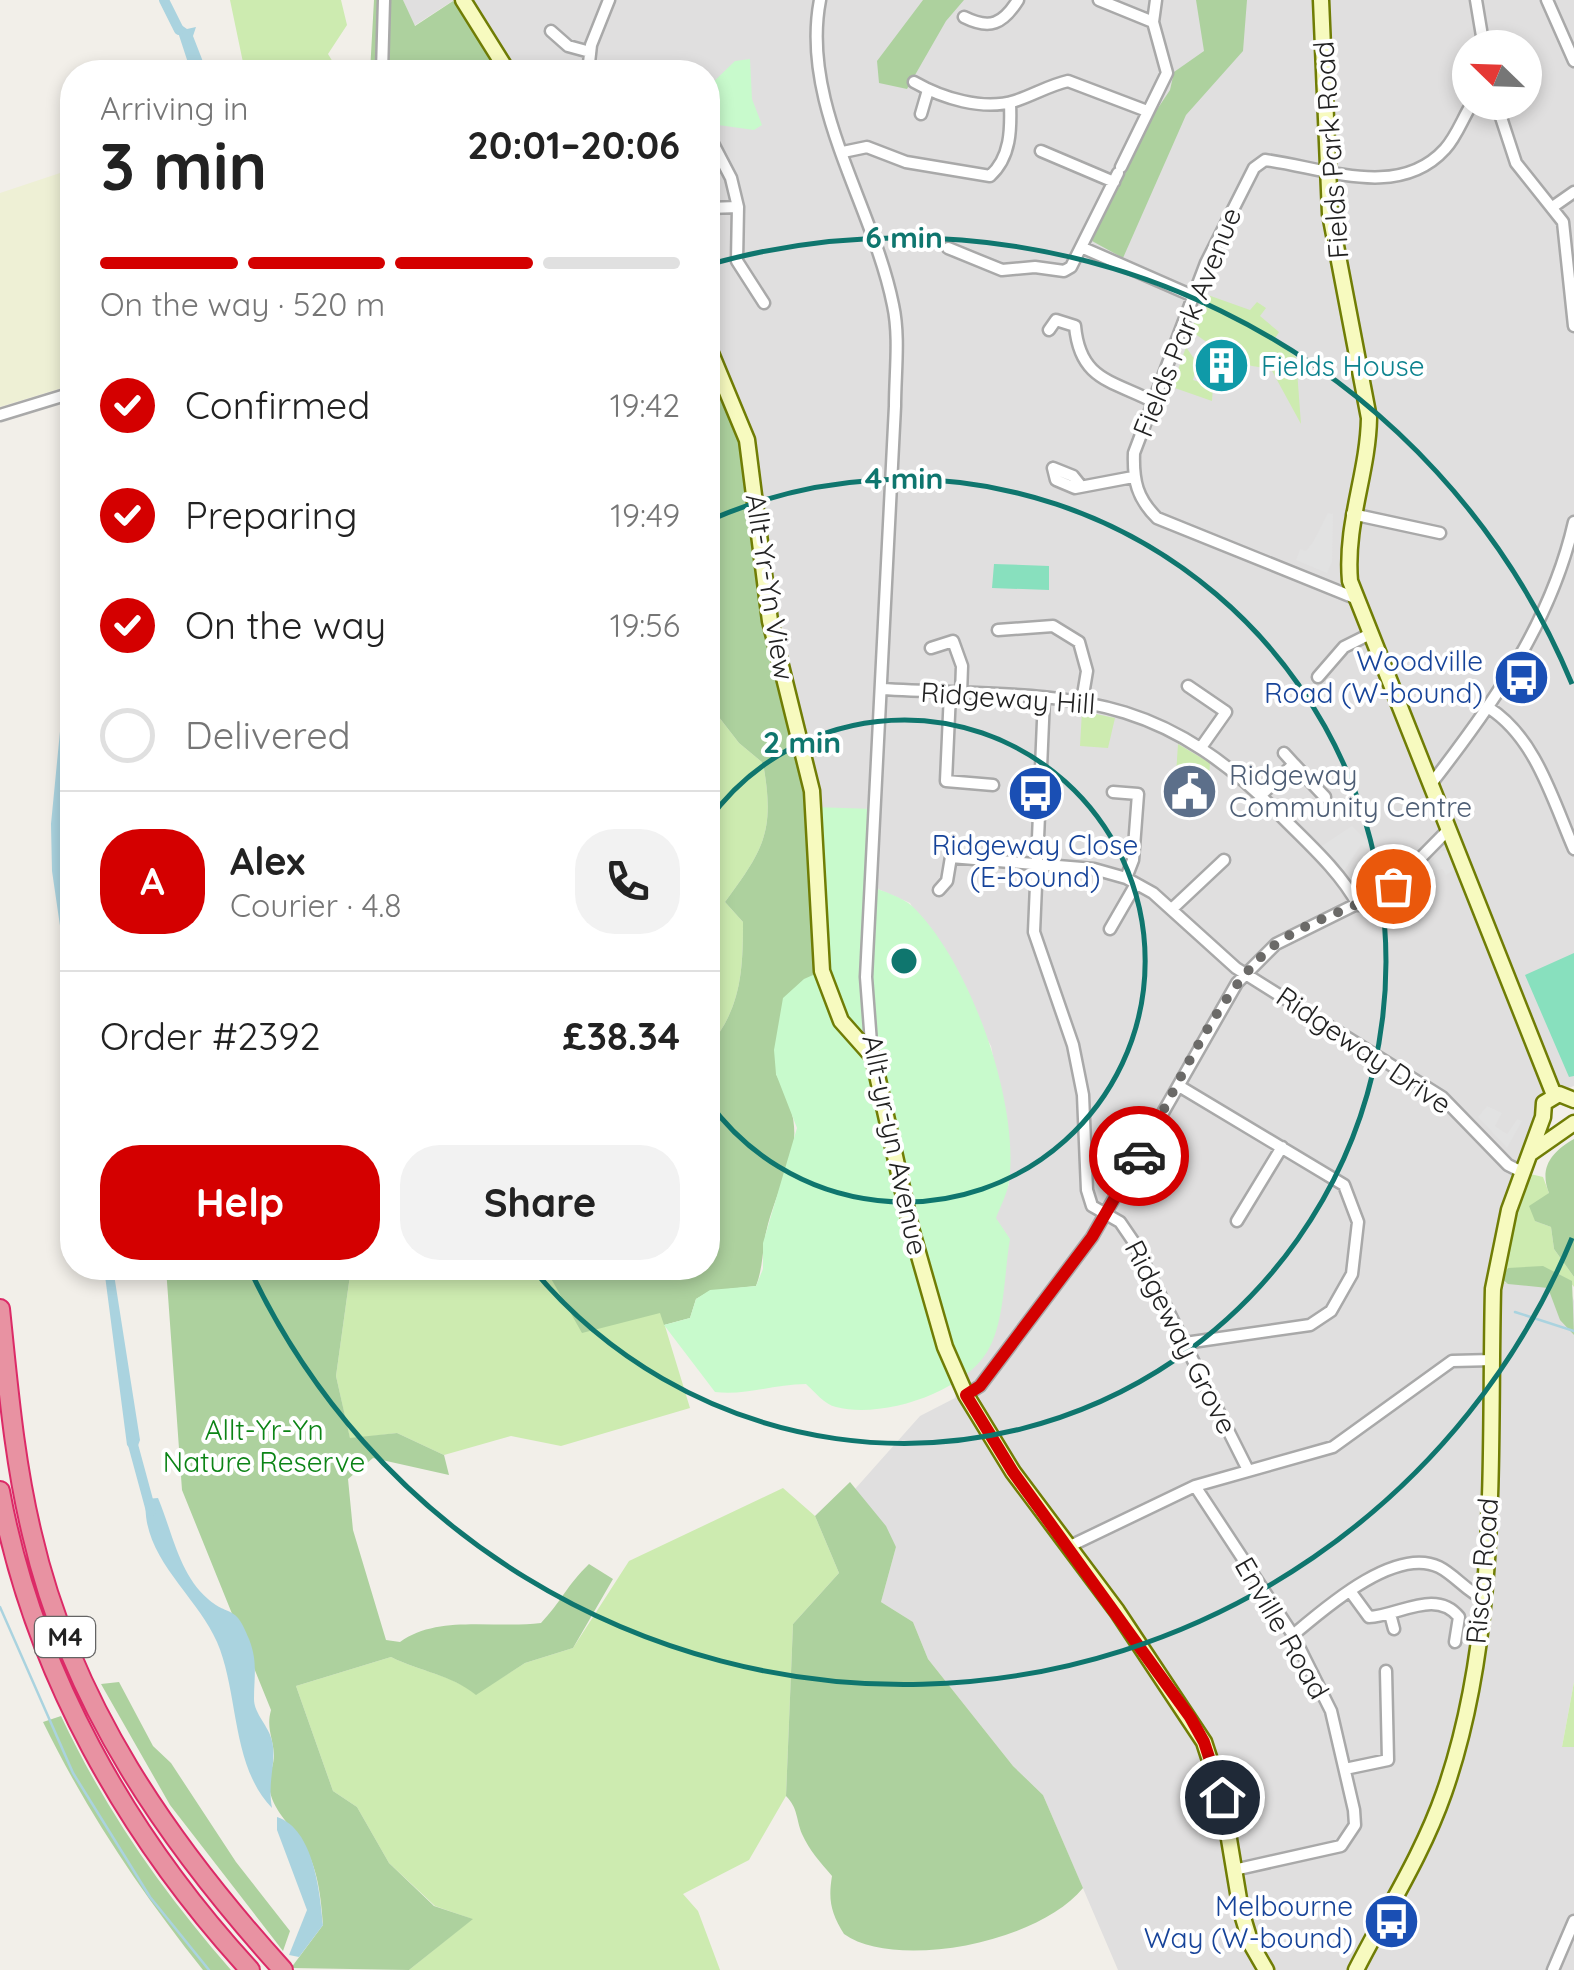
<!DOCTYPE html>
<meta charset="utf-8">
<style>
:root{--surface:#fff;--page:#f2f2f2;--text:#222;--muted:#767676;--line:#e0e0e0;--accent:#d40000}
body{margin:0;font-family:Quicksand,sans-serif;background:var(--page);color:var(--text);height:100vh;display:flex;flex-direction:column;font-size:38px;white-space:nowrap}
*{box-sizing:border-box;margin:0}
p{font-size:32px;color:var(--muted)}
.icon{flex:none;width:55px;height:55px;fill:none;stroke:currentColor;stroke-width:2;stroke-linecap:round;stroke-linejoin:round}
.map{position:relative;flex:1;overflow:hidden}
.drawer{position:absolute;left:60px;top:60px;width:660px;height:1220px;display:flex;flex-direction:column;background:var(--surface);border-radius:40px;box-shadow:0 5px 15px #0003}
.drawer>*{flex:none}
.needle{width:65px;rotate:293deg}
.fabs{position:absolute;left:1452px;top:30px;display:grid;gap:20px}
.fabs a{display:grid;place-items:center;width:90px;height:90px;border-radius:50%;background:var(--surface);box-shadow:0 5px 15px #0003;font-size:50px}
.pin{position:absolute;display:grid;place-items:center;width:85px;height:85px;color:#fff;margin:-42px;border:5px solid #fff;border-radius:50%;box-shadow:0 2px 10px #0007}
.courier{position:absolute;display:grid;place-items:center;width:100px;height:100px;margin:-50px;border:8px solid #d40000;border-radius:50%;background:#fff;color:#222;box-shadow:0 2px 12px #0007}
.overview em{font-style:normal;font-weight:700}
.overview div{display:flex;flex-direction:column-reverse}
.overview{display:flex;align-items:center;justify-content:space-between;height:170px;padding:0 40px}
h1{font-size:65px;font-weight:700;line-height:75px}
.bar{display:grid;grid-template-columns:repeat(4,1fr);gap:15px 10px;align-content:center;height:120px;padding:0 40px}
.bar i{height:12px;border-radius:8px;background:var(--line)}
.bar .current{background:var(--accent)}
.bar p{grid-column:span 4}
.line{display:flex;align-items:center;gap:25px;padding:0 40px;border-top:2px solid var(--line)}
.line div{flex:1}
.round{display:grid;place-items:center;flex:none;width:105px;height:105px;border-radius:40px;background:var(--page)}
ol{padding:0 40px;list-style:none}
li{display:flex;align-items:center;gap:30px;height:110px}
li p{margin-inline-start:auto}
li .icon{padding:10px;border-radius:50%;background:var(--accent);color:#fff;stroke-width:4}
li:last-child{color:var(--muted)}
li i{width:55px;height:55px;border:5px solid var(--line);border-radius:50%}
.cta{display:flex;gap:20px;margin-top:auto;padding:20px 40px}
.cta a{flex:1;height:115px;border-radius:40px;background:var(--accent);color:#fff;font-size:40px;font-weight:700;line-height:115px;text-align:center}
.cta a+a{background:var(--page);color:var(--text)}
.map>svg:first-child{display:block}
</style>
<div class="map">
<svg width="1574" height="1970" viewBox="0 0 1574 1970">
<rect width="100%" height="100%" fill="#f2efe9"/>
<path fill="#e0dfdf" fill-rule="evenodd" d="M403 0H454L414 26Z
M471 0H1574V1086L1543 1097 1522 1172 1574 1301V1682L1562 1747H1574V1970H1118L1043 1795 1013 1766 928 1659 913 1622 881 1602 896 1547 855 1489 920 1416 955 1398 995 1218 1009 1184 1008 1134 991 1046 910 903 871 886 814 807 708 346V72H517ZM1470 48H1525V102H1470Z"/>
<path fill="#eef0d5" d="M60 173 72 230V385L0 407V193Z"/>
<path fill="#cdebb0" d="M230 0H341L347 25 328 54 339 72H245Z
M1205 294 1250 310 1257 302 1266 308 1260 316 1279 332 1274 340 1296 357 1301 424 1271 369 1246 365 1242 353H1222L1191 331Z
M1186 347 1197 363 1193 380 1213 386 1212 401 1172 387Z
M708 703 739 743 763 763C775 830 765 848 725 902L743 922C743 971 741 1010 708 1047Z
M1082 711 1115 718 1108 748 1080 746Z
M1178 744 1210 763 1207 807 1174 806Z
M1522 1172 1543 1177 1549 1193 1535 1221 1551 1227 1554 1249 1574 1277V1287C1561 1267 1530 1269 1508 1268L1503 1282 1508 1284 1494 1282Z
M351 1268H545L553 1280 661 1313 690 1408 561 1446 511 1436 444 1455 397 1433 350 1439 336 1376Z
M783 1488 815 1516 839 1573 793 1624 786 1796 749 1860 683 1894 698 1911 720 1970H409L472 1919 435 1906 389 1863 357 1807 333 1791 296 1686 391 1657C421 1672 450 1674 476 1694L525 1663 573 1648 629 1561Z
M1574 1682V1747H1562Z"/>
<path fill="#add19e" d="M374 0H403L415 26 453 1 498 72H370Z
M923 0H964L946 21 907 89 879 83 877 61Z
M1196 0H1247L1243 51 1186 115 1123 258 1092 241 1142 132 1170 90 1174 72 1204 51Z
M708 346 747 440 761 557 812 791 822 971 776 1074C812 1140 787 1159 768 1224 762 1245 764 1265 756 1286L710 1291 696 1299 690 1318 664 1325 660 1313 582 1333 545 1268H708V1047C741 1010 743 971 743 922L725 902C765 848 775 830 763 763L739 743 708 703Z
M1574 1139V1277L1554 1249 1551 1227 1535 1221 1529 1206 1549 1193C1539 1168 1551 1152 1574 1139Z
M1543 1266 1572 1281 1574 1335 1560 1320 1548 1288 1508 1284 1501 1278 1508 1268Z
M166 1268H351L336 1376 350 1438 397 1433 444 1455 449 1475 373 1458 348 1479 353 1530 386 1640 400 1642C438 1614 496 1629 541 1623 561 1602 567 1585 589 1564L613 1579 573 1648 525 1663 476 1695C450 1674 421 1672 391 1657L296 1686 333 1791 357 1807 389 1863 434 1906 473 1919 409 1970 291 1968 323 1925C321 1897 318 1868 303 1844 291 1825 275 1813 270 1792 266 1778 274 1768 274 1755 273 1737 266 1728 271 1710L182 1490Z
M850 1482 886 1526 896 1547 881 1602 913 1622 928 1659 1013 1766 1043 1795 1083 1888C1037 1944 894 1970 844 1934 831 1913 828 1900 832 1876 821 1863 809 1850 802 1834 796 1819 798 1808 786 1796L793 1624 839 1573 815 1516Z
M119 1682 153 1746 171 1763 236 1862 290 1931 283 1951 170 1805 101 1684Z
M61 1716C106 1811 162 1891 231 1970H203C141 1892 87 1812 43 1722Z"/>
<path fill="#c8facc" d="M750 59 752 99 762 125 754 130 711 124 708 87 735 61Z
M814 807 874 809 871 886C884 892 902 897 912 906 970 961 1020 1103 1009 1182 1007 1194 1000 1207 996 1218L1010 1239C1004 1273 1005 1323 987 1352 962 1393 882 1419 836 1407 825 1405 814 1391 806 1384 775 1384 745 1396 715 1392L664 1325 690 1318 696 1299 710 1290 756 1286 763 1269V1243L797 1128 776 1074 774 1050 783 998 804 979 822 971Z"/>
<path fill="#88e0be" d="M994 564 1049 566V590L992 588Z
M1574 953V1076L1569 1077 1525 975Z"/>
<path fill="#e2e2e2" d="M1328 513 1333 514 1332 562 1327 573 1296 560 1300 549 1306 551 1313 542Z
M1352 826 1372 846 1368 850 1361 845 1344 871 1320 847Z
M1442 851H1448L1456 869 1446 875 1443 869 1418 874Z
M1487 1106 1502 1113 1495 1126 1507 1134 1517 1119 1522 1121 1507 1148 1478 1117Z"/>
<path fill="#aad3df" d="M174 20 187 29 196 27 193 36 207 72H191Z
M72 499V765L63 859 72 920V1008L52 871 51 824 65 680 68 524Z
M104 1268H113L140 1440 135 1454 127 1445Z
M158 1498C172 1531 179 1574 208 1599 230 1618 235 1603 249 1639 258 1662 254 1676 254 1699 254 1714 269 1726 272 1741 277 1762 267 1780 272 1808 231 1766 239 1693 217 1642 196 1594 140 1556 146 1499Z
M277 1817C314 1829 320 1893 323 1925L299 1957 289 1955 307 1910 277 1830Z"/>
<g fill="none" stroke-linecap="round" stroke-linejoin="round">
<path stroke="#aad3df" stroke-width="2.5" d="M1515 1312 1574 1331
M0 1607 73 1773 150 1897 209 1970"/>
<path stroke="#aad3df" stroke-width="10" d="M164 0 179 30
M132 1441 151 1511"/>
<defs>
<path id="street" d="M820 0C800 104 873 205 893 305 900 337 895 373 895 406L866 977 872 1056
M1099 0 1153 22
M1476 0 1484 48
M1547 0 1574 61
M964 17C990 30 1003 24 1018 0
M551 31 568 46 590 52
M382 72 384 0
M588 72 591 45 609 0
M914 82C942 98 983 111 1015 101 1033 95 1050 85 1068 81L1147 111
M1496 102 1516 163 1563 222 1574 326
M921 114 928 90
M708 134 731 178 738 207 737 261 764 303
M1041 151 1114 182
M843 152 867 147 906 162 990 176C1011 157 1011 129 1010 103
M1121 167 1167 73 1153 22 1156 0
M1554 206 1574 192
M708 208 738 207
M1081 247 1193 296
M948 248 1002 270 1035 267 1064 271 1071 267 1118 173
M1049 330 1056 320 1075 326C1080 380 1111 380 1154 402
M0 415 72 393
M1053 468 1056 480 1075 488 1133 477
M1053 468 1073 476 1081 486
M1352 514 1440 533
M1355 598 1157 518C1137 498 1133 481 1134 453L1206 263 1254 168 1265 160C1322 167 1398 201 1445 149 1457 136 1463 117 1473 102
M998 630 1053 626 1079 642 1087 671 1082 701
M931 648 953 641 962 666 961 694
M1318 677 1344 647 1368 635
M1188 686 1226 712 1202 746
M881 689C1059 699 1150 680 1284 819 1310 845 1341 873 1358 905
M950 693 946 781 993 785
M1044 698 1034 932 1073 1045 1083 1095 1087 1190 1092 1206 1120 1222 1133 1241 1247 1468
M1489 708C1536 738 1553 801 1574 849
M1294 764 1325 797
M1431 784C1493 704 1551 623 1574 522
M1113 792 1138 794 1133 860 1126 878
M1261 795 1294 764 1284 753
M939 890 947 881 951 857 1094 869 1126 878 1153 893 1236 968 1442 1097 1508 1165 1522 1172
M1174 907 1224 860
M1110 929 1136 884
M1179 1086 1344 1185 1358 1222 1352 1274 1331 1311 1310 1325 1185 1343
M1237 1221 1282 1147
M966 1395 980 1386 1092 1237 1237 983 1276 944 1393 886 1449 829
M1195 1486 1293 1635 1331 1711 1354 1810 1355 1825 1341 1846 1234 1870
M1068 1547 1195 1486 1333 1447 1452 1361 1493 1360
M1350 1591 1369 1617C1398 1616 1436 1588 1459 1617L1455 1642
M1390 1614 1394 1629
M1293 1635C1325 1608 1395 1546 1439 1567 1455 1575 1466 1591 1484 1599
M1345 1769 1388 1760 1386 1671
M1553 1970 1574 1921"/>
<path id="secondary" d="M463 0 508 72
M1321 0 1330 214 1369 418C1368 474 1345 523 1350 581L1554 1095
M708 346 747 440 770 621 812 791 822 971 841 1021 873 1057 911 1228 945 1347 966 1395 1013 1472 1117 1611 1204 1742 1222 1797 1241 1911 1251 1944 1266 1970
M1531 1153 1574 1123
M1356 1970C1386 1911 1422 1856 1444 1793 1500 1633 1489 1455 1493 1289L1509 1210 1543 1117 1544 1103 1559 1094 1574 1100"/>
<path id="highway" d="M0 1309C8 1384 14 1460 32 1534 71 1704 168 1843 283 1970
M0 1491C33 1671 127 1836 250 1970"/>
</defs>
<use href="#street" stroke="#a9a9a9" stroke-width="15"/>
<use href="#secondary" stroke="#707d05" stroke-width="19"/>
<use href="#highway" stroke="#dc2a67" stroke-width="22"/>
<use href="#street" stroke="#fff" stroke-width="10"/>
<use href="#secondary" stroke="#f7fabf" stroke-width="14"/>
<use href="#highway" stroke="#e892a2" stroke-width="18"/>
</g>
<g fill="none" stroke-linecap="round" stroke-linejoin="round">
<path stroke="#6b6a68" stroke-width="10" stroke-dasharray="0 18" d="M1139 1156C1174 1094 1220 986 1276 944 1312 918 1356 909 1393 886"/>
<path stroke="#d40000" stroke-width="12" d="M1139 1156 1092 1237 980 1386 966 1395 1013 1472 1190 1717 1204 1742 1222 1797"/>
</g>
<g fill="none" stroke="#0f766e" stroke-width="5">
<path d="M708 821A241 241 0 1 1 708 1101"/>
<path d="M708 521A482 482 0 1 1 532 1268"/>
<path d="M1572 1238A723 723 0 0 1 251 1272M711 264A723 723 0 0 1 1572 684"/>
</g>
<defs>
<symbol id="building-disc" viewBox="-11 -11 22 22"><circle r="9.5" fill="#0f9aa8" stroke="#fff"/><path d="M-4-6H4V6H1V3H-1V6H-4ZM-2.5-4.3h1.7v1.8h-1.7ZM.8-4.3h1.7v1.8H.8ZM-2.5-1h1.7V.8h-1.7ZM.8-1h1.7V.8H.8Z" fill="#fff"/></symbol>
<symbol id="bus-disc" viewBox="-11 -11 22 22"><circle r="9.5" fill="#1a4fb4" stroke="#fff"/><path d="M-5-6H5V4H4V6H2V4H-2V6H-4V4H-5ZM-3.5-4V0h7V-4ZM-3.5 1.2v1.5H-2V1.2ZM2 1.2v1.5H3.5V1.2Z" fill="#fff"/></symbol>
<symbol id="civic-disc" viewBox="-11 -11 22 22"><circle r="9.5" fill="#5c6f8a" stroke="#fff"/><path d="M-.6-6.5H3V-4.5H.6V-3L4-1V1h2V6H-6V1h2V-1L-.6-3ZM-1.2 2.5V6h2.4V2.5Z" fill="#fff"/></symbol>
</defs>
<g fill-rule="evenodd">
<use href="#building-disc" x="1190" y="334" width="63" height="63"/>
<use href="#bus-disc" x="1490" y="646" width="63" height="63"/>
<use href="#civic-disc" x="1158" y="760" width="63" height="63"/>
<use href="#bus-disc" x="1004" y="762" width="63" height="63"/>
<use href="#bus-disc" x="1360" y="1890" width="63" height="63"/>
</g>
<g text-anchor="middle" stroke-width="8" stroke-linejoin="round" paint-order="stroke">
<rect fill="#fff" stroke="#646464" stroke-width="2.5" x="35" y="1617" width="60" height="40" rx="8"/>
<g font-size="25" font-weight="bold" fill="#222">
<text x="65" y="1646">M4</text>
</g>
<g font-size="28" fill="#222" stroke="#fff">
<text transform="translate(1331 150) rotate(-94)" y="10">Fields Park Road</text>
<text transform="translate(1187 322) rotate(-68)" y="10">Fields Park Avenue</text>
<text transform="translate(770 587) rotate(81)" y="10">Allt-Yr-Yn View</text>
<text transform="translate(1008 698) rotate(4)" y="10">Ridgeway Hill</text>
<text transform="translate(1364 1050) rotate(34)" y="10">Ridgeway Drive</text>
<text transform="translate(895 1145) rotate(78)" y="10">Allt-yr-yn Avenue</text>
<text transform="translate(1181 1337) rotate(63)" y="10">Ridgeway Grove</text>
<text transform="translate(1482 1571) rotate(-85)" y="10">Risca Road</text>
<text transform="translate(1282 1628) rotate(60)" y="10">Enville Road</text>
</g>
<g font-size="28" fill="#0d838f" stroke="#fff" text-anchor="start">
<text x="1261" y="376">Fields House</text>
</g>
<g font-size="28" fill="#164399" stroke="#fff" text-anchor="end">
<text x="1483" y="671">Woodville<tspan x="1483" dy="32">Road (W-bound)</tspan></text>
<text x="1035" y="855" text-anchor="middle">Ridgeway Close<tspan x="1035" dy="32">(E-bound)</tspan></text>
<text x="1353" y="1916">Melbourne<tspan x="1353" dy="32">Way (W-bound)</tspan></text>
</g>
<g font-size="28" fill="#4e5e75" stroke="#fff" text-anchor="start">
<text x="1229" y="785">Ridgeway<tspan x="1229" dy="32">Community Centre</tspan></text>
</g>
<g font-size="28" fill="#0c8416" stroke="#fff">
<text x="264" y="1440">Allt-Yr-Yn<tspan x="264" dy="32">Nature Reserve</tspan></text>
</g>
</g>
<circle cx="904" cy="961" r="15" fill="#0f766e" stroke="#fff" stroke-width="5"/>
<g font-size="30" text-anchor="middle" font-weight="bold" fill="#0f766e" stroke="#fff" stroke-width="8" stroke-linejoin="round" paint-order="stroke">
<text x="904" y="248">6 min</text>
<text x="904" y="489">4 min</text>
<text x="802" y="753">2 min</text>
</g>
</svg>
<div class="fabs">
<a><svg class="needle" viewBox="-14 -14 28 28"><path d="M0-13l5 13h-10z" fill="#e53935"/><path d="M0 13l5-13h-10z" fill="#767676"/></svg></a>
</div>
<div class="pin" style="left:1393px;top:886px;background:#ea580c"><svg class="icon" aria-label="bag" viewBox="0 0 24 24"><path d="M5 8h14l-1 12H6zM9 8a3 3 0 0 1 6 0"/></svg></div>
<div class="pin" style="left:1222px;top:1797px;background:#1f2937"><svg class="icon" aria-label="home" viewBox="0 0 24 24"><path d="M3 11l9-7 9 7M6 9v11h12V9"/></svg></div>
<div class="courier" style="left:1139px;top:1156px"><svg class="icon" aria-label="car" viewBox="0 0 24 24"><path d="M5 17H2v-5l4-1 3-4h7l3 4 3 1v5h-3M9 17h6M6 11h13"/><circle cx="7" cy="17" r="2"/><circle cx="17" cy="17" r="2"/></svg></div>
<section class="drawer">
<div class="overview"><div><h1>3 min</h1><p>Arriving in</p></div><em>20:01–20:06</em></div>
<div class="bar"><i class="current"></i><i class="current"></i><i class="current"></i><i></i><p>On the way · 520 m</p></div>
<ol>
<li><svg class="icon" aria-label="check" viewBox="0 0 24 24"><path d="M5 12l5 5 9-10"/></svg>Confirmed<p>19:42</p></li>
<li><svg class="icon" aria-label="check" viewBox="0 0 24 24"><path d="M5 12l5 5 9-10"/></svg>Preparing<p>19:49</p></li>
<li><svg class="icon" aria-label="check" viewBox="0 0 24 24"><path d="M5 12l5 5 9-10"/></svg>On the way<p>19:56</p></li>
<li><i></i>Delivered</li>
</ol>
<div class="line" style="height:180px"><b class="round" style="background:var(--accent);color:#fff">A</b><div><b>Alex</b><p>Courier · 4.8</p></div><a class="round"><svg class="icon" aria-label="phone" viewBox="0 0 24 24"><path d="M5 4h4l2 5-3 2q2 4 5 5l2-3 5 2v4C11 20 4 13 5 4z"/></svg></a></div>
<div class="line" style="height:130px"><div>Order #2392</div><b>£38.34</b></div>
<div class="cta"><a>Help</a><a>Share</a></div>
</section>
</div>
